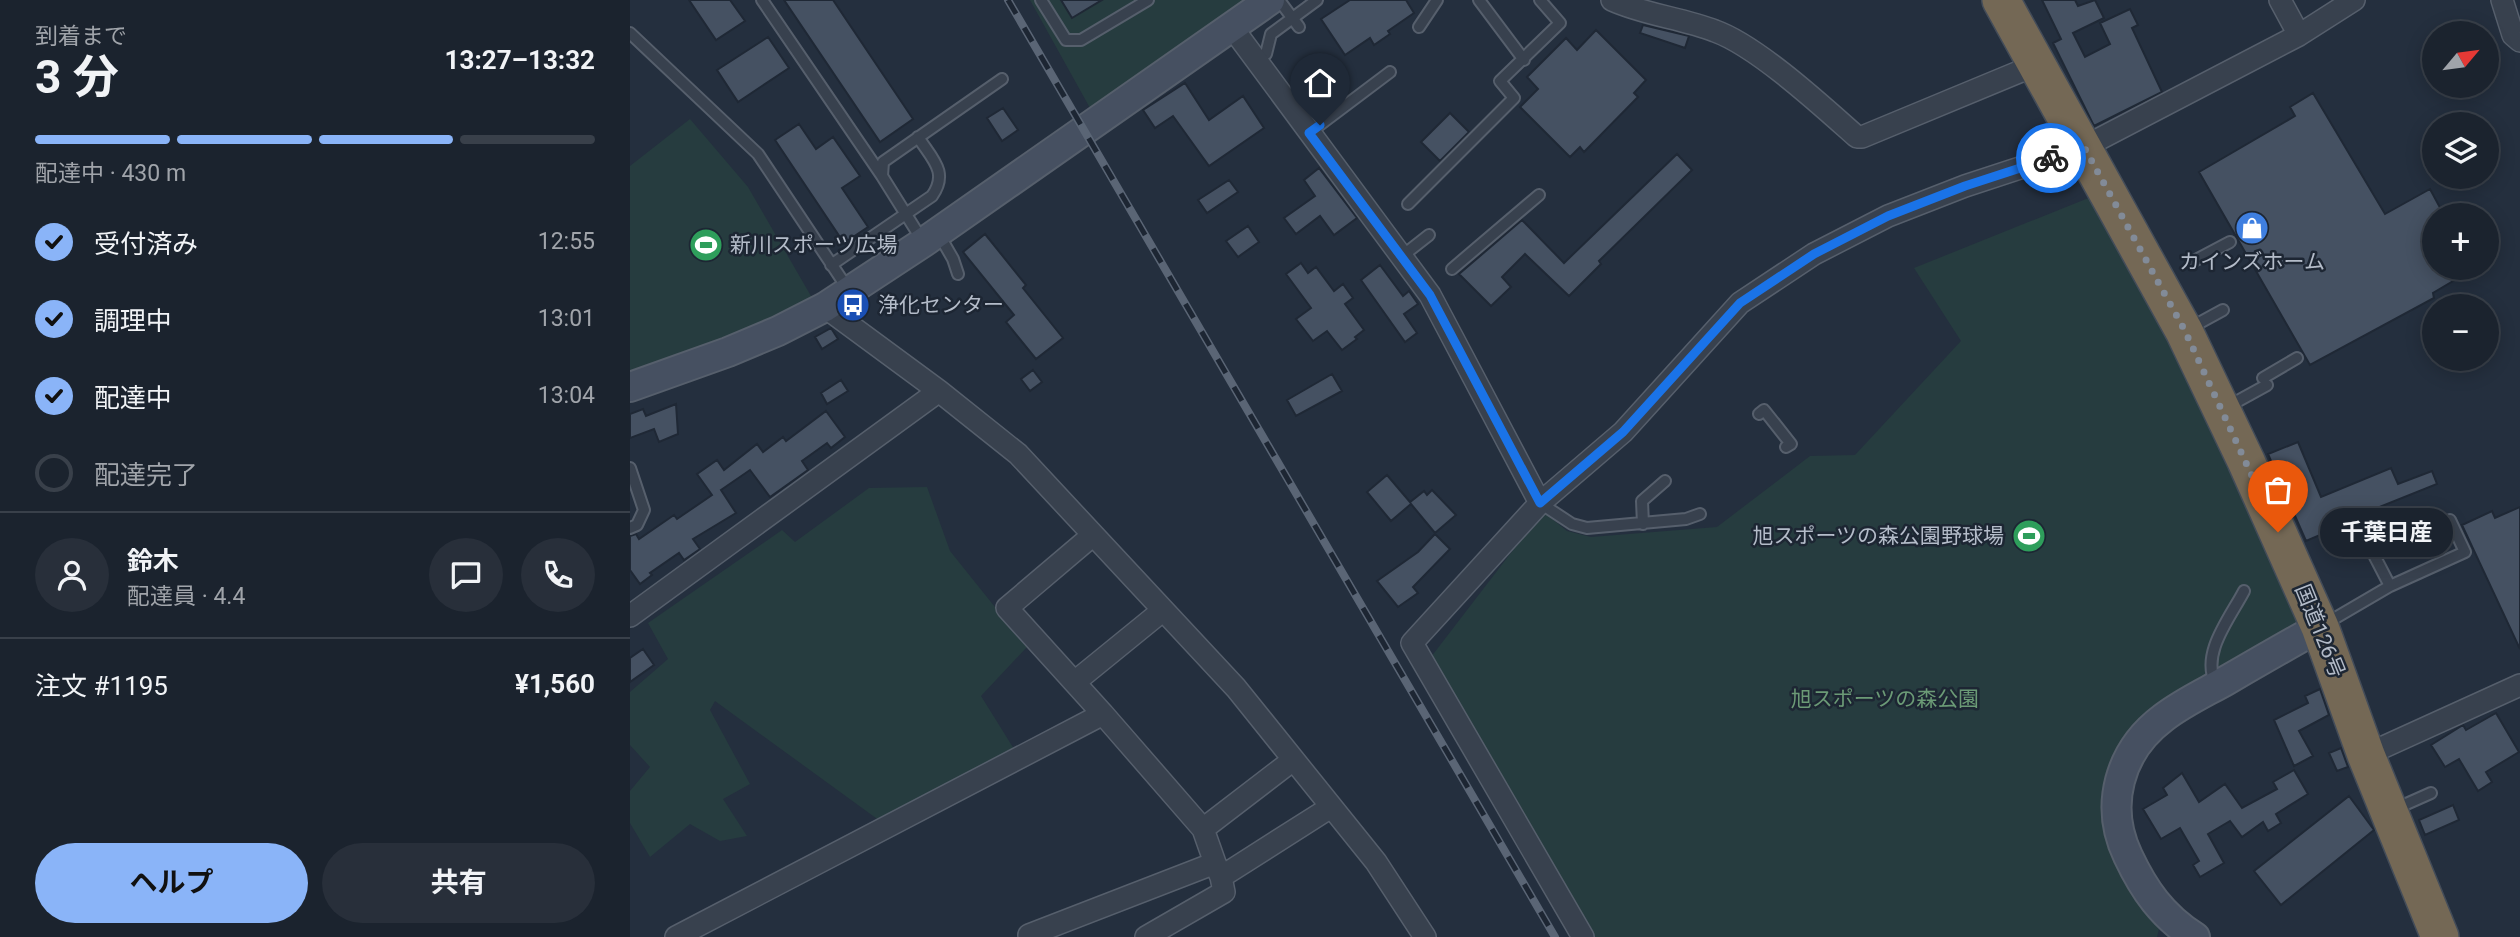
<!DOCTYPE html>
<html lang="ja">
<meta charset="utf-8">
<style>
:root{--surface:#1b232e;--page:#282f3a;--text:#f1f3f6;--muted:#a0a4aa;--line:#39404a;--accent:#8ab4f8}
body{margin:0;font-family:Roboto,"Noto Sans JP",sans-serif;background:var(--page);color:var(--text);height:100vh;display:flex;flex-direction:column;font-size:26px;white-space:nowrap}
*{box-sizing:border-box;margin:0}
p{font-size:23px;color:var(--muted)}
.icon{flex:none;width:38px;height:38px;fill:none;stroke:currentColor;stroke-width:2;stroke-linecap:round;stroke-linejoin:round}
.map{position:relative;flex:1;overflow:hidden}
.details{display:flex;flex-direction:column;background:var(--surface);width:630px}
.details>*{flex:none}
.needle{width:46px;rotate:61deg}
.fabs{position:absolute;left:1792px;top:21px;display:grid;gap:14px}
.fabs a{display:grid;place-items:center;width:77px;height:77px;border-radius:50%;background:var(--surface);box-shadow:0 4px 18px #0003,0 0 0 2px var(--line);font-size:35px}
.pin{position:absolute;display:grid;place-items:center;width:60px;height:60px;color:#fff;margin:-72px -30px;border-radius:50% 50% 50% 0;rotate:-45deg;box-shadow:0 0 7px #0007}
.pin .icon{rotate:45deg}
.courier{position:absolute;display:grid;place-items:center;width:70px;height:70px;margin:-35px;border:5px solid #1a73e8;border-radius:50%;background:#fff;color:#222;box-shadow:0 2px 9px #0007}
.bubble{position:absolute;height:49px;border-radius:24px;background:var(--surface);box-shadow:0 4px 18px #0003,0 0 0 2px var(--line);font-size:23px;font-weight:700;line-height:49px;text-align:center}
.overview em{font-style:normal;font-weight:700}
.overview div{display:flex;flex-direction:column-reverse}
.overview{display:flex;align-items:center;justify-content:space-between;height:119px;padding:0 35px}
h1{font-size:46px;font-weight:700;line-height:52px}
.bar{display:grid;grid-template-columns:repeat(4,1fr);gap:10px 7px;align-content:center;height:84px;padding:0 35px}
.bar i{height:9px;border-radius:5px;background:var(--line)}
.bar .active{background:var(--accent)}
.bar p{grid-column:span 4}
.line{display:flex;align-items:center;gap:18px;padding:0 35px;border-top:2px solid var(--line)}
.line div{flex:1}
.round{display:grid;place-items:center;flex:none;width:74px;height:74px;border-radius:37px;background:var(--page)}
ol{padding:0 35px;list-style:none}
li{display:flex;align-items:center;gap:21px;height:77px}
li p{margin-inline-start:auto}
li .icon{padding:7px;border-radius:50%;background:var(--accent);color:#111;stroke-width:4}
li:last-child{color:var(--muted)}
li i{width:38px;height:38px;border:4px solid var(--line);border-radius:50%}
.primary-button{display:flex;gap:14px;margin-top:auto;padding:14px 35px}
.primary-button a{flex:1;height:80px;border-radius:42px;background:var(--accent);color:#111;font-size:28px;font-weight:700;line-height:80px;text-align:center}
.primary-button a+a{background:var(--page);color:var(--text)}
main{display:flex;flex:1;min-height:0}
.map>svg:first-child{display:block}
</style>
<main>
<section class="details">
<div class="overview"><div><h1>3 分</h1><p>到着まで</p></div><em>13:27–13:32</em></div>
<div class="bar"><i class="active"></i><i class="active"></i><i class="active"></i><i></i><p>配達中 · 430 m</p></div>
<ol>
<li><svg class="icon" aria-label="check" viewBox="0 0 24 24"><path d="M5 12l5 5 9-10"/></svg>受付済み<p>12:55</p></li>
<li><svg class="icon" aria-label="check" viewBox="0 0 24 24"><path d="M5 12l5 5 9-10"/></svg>調理中<p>13:01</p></li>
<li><svg class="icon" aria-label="check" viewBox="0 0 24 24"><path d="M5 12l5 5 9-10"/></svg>配達中<p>13:04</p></li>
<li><i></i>配達完了</li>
</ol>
<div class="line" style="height:126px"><a class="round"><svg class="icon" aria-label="person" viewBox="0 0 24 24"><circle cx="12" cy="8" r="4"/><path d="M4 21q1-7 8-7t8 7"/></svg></a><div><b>鈴木</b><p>配達員 · 4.4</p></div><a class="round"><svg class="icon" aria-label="chat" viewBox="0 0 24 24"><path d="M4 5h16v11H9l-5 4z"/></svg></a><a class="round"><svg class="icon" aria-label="phone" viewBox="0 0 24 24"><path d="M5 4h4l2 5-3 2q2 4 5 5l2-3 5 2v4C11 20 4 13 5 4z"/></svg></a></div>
<div class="line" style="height:91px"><div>注文 #1195</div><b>¥1,560</b></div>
<div class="primary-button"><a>ヘルプ</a><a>共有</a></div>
</section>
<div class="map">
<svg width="1890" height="937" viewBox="0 0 1890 937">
<rect width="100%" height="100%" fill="#242f3e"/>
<path fill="#263c3f" d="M400 0H621L460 108Z
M60 119 118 187 185 303 0 373V166Z
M1461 197 1567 387 1677 627 1591 675 1475 794 1530 925 1527 937H962L801 657 887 545 916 514 937 531 961 537 1087 527 1180 456 1225 455 1331 341 1284 268Z
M297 487 320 551 397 647 351 696 384 749 250 821 85 701 80 710 120 784 93 799 117 836 90 841 60 824 20 857 0 823V791L20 767 0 745V692L38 659 18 623 152 530 165 542 239 488Z"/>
<path fill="#455162" stroke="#1f2835" stroke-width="2" d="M59 0H100L115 21 86 40Z
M154 0H203L283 119 250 142Z
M431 0H472L442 18Z
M720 0H776L784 13 758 31 760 34 744 45 740 38 715 55 691 19Z
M1412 0H1445L1448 6 1465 0 1474 18 1443 33 1455 57 1480 44 1470 23 1500 9 1508 25 1502 28 1532 92 1464 126 1423 43 1431 39Z
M1013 25 1059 36 1055 48 1010 33Z
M966 30 1016 80 1004 93 1008 97 954 152 950 147 940 157 890 107 908 89 897 77 936 38 947 50Z
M138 37 159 68 108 102 87 70Z
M555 83 579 120 613 96 634 128 579 166 543 116 525 128 513 110Z
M1683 93 1755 214 1800 189 1814 215H1804V268H1845L1803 293 1804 298 1680 365 1569 172 1665 116 1660 107Z
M373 108 388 130 372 141 357 118Z
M820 113 839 132 810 161 791 142Z
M169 124 186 149 203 137 230 176 212 188 238 227 214 243 145 140Z
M1047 154 1062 170 969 261 971 264 939 296 895 254 872 277 881 287 861 306 829 274 892 220 934 263Z
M689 168 727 218 704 235 690 216 666 234 654 218 685 196 674 180Z
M599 180 608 192 577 213 568 200Z
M618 226 629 242 608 257 596 241Z
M355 234 396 285 393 288 433 338 406 359 376 322 384 315 333 252Z
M671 263 678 273 686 267 704 291 713 284 723 298 715 304 734 330 725 337 727 339 712 350 697 331 683 341 666 319 681 308 656 274Z
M750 265 773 296 779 291 788 304 774 314 787 333 775 342 731 280Z
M201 328 208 339 192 349 185 337Z
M403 370 412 382 400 391 391 379Z
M702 374 712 391 666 416 657 400Z
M211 380 218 391 197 404 191 393Z
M46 404 48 434 29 442 24 429 0 438V414L13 409 16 416Z
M196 411 215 437 201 448 197 443 172 461 178 470 140 497 120 470 91 490 106 513 63 539 70 549 54 560 49 553 20 573 22 575 10 584 0 570V536L6 534 9 539 44 515 47 519 82 495 67 474 87 460 94 470 127 444 133 452 153 437 156 441Z
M1668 442 1691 497 1761 468 1768 484 1802 471 1807 484 1727 516 1728 519 1676 541 1638 454Z
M757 475 780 502 794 491 797 495 802 490 826 515 805 533 781 504 761 521 737 492Z
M1890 507V649L1832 525 1862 511 1865 518Z
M805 534 820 549 783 587 788 593 768 607 747 581 788 552Z
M13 649 24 665 0 682V658Z
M1690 689 1699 715 1669 731 1683 756 1664 766 1644 720 1678 703 1675 696Z
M1866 713 1889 752 1856 772 1862 782 1848 791 1829 759 1815 767 1801 745 1833 725 1836 730Z
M1711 748 1718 767 1707 771 1699 753Z
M1664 770 1678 794 1646 814 1651 823 1638 831 1633 822 1612 837 1600 821 1578 834 1594 863 1570 877 1563 865 1569 861 1550 828 1531 839 1513 809 1537 795 1533 788 1552 773 1569 802 1595 784 1612 808 1647 789 1643 782Z
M1719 796 1744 830 1651 905 1624 871Z
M1823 805 1829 820 1795 835 1789 820Z"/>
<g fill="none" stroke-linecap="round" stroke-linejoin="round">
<defs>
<path id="lane" d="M132 0 252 176
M411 0 436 40H451L518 0
M649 0 669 27
M849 0 894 60
M789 27 807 0
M0 33 128 154 218 289
M636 54 641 34 687 0
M679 133 760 72
M778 204 884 98 870 81 930 23 910 0
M308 233 323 259 328 274
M292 240 252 176 253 162 372 79
M771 257 799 235
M1564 261 1600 242
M201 265 302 196C319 172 302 159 288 137
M822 269 909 195
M1560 328 1593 310
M1633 378 1667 358
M1597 407 1637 385
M1129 414 1134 410 1161 444 1156 447
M0 468 14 510 7 525 0 528
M910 503 942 524 957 528 1056 519 1070 514
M1013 524 1012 501 1035 481
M1745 557 1760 586
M1695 624 1760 586 1835 552 1820 520
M1586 684C1570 654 1600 618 1614 591
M1765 809 1801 793"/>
<path id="street" d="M982 0C1015 15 1052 18 1085 31 1127 46 1192 106 1227 137H1232L1408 64
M1650 0 1669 35
M1872 0 1883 35 1890 41
M601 26 800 295 910 503
M195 307 309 391 388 454 606 688 746 862 795 937
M0 616 309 391
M446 681 532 611
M473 714 573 829
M1736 755 1890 685
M585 863 573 829 663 760
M46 937 473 714 377 608 463 535
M401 937 399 935 585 863 591 877 701 807
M516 937 594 892 591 877
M953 937 782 643 910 503 993 432 1110 303 1184 254 1258 216 1335 186 1454 147 1669 35 1724 0"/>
<path id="secondary" d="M0 387 98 352 148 331 195 307 294 242 640 0
M1565 937C1532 916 1514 890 1498 856 1474 806 1489 751 1533 718 1552 703 1576 692 1597 680 1628 662 1659 644 1690 627"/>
<path id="highway" d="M1371 0 1554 331 1616 461 1690 627 1736 755 1810 937"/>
</defs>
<use href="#lane" stroke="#565f6c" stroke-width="14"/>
<use href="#street" stroke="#565f6c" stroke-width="24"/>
<use href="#secondary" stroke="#565f6c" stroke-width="32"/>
<use href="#highway" stroke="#434c59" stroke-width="40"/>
<use href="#lane" stroke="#38414e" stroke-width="10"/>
<use href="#street" stroke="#38414e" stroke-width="21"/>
<use href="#secondary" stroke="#465061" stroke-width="28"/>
<use href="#highway" stroke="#746855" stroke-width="37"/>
<defs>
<path id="rail" d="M378 0 925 937"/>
</defs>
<use href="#rail" stroke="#5a6575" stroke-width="8"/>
<use href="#rail" stroke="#1d2633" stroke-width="5" stroke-dasharray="16" stroke-linecap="butt"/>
</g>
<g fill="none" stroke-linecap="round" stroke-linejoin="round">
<path stroke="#828b98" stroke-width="7" stroke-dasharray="0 12.6" d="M1421 158 1454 147 1555 331 1648 532"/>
<path stroke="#1a73e8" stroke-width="9" d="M690 125 679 133 800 295 910 503 993 432 1110 303 1184 254 1258 216 1335 186 1421 158"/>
</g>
<defs>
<symbol id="shop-disc" viewBox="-11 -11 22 22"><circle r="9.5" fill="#3f7fe0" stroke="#1d2633"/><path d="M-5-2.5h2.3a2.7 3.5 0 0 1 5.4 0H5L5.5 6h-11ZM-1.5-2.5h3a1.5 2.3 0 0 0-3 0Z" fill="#fff"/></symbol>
<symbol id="stadium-disc" viewBox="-11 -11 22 22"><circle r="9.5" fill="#2e9e5b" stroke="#1d2633"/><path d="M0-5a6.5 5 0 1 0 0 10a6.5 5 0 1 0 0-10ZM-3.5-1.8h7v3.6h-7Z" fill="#fff"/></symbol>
<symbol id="bus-disc" viewBox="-11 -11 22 22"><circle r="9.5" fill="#1a4fb4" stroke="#1d2633"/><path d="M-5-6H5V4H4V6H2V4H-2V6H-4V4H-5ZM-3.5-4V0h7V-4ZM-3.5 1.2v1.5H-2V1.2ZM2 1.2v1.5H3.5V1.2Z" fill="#fff"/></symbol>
</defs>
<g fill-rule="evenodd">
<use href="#shop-disc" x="1603" y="209" width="38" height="38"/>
<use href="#stadium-disc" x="57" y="226" width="38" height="38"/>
<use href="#bus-disc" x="204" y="286" width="38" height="38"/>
<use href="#stadium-disc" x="1380" y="517" width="38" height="38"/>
</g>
<g text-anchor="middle" stroke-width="5" stroke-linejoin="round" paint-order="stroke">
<g font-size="21" fill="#b4bcc9" stroke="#1d2633" text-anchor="start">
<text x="100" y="252">新川スポーツ広場</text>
<text x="1622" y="269" text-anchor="middle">カインズホーム</text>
<text x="248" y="312">浄化センター</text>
<text x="1374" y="543" text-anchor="end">旭スポーツの森公園野球場</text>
</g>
<g font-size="21" fill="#b4bcc9" stroke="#1d2633">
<text transform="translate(1690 631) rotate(68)" y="7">国道126号</text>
</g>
<g font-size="21" fill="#6b9a76" stroke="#1d2633">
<text x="1255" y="706">旭スポーツの森公園</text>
</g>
</g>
</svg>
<div class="fabs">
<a><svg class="needle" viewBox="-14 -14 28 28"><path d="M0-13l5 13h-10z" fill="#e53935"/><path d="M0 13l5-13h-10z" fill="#a0a4aa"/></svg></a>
<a><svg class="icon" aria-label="layers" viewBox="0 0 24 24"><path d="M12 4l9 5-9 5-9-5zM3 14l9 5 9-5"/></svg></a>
<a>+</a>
<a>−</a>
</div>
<div class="pin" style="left:1648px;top:532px;background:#ea580c"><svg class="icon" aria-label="bag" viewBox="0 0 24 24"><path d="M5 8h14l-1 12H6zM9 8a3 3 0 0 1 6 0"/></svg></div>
<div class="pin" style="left:690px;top:125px;background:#1f2937"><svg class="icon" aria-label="home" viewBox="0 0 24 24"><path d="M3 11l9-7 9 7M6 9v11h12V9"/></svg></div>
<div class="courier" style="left:1421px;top:158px"><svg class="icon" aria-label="bike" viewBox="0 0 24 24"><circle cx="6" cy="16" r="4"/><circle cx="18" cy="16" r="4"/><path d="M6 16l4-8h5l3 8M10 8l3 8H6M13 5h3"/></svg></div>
<div class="bubble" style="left:1690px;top:508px;width:133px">千葉日産</div>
</div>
</main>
